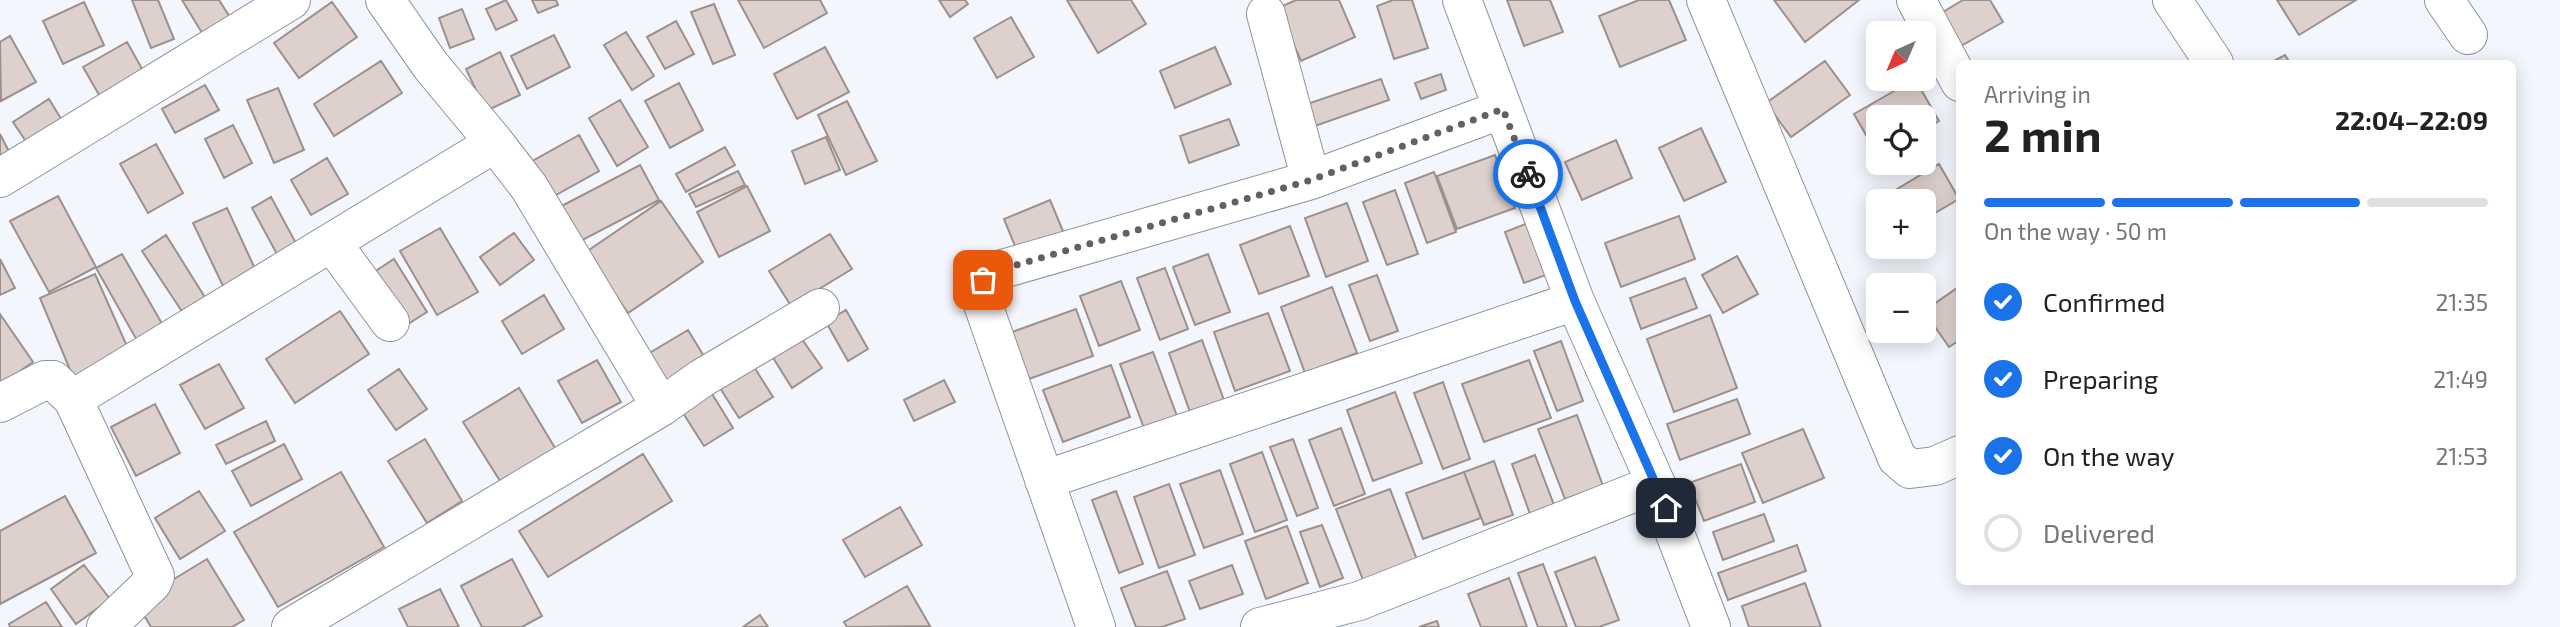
<!DOCTYPE html>
<meta charset="utf-8">
<style>
:root{--surface:#fff;--page:#f6f6f6;--text:#222;--muted:#767676;--line:#e0e0e0;--accent:#1a73e8}
body{margin:0;font-family:"Exo 2",sans-serif;background:var(--page);color:var(--text);height:100vh;display:flex;flex-direction:column;font-size:26px;white-space:nowrap}
*{box-sizing:border-box;margin:0}
p{font-size:23px;color:var(--muted)}
.icon{flex:none;width:38px;height:38px;fill:none;stroke:currentColor;stroke-width:2;stroke-linecap:round;stroke-linejoin:round}
.map{position:relative;flex:1;overflow:hidden}
.sheet{position:absolute;left:1956px;top:60px;width:560px;height:525px;display:flex;flex-direction:column;background:var(--surface);border-radius:10px;box-shadow:0 4px 18px #0003}
.sheet>*{flex:none}
.needle{width:46px;rotate:224deg}
.buttons{position:absolute;left:1866px;top:21px;display:grid;gap:14px}
.buttons a{display:grid;place-items:center;width:70px;height:70px;border-radius:10px;background:var(--surface);box-shadow:0 4px 18px #0003;font-size:35px}
.pin{position:absolute;display:grid;place-items:center;width:60px;height:60px;color:#fff;margin:-30px;border-radius:14px;box-shadow:0 4px 10px #0006}
.courier{position:absolute;display:grid;place-items:center;width:70px;height:70px;margin:-35px;border:5px solid #1a73e8;border-radius:50%;background:#fff;color:#222;box-shadow:0 2px 9px #0007}
.headline em{font-style:normal;font-weight:700}
.headline div{display:flex;flex-direction:column-reverse}
.headline{display:flex;align-items:center;justify-content:space-between;height:119px;padding:0 28px}
h1{font-size:46px;font-weight:700;line-height:52px}
.bar{display:grid;grid-template-columns:repeat(4,1fr);gap:10px 7px;align-content:center;height:84px;padding:0 28px}
.bar i{height:9px;border-radius:5px;background:var(--line)}
.bar .selected{background:var(--accent)}
.bar p{grid-column:span 4}
ol{padding:0 28px;list-style:none}
li{display:flex;align-items:center;gap:21px;height:77px}
li p{margin-inline-start:auto}
li .icon{padding:7px;border-radius:50%;background:var(--accent);color:#fff;stroke-width:4}
li:last-child{color:var(--muted)}
li i{width:38px;height:38px;border:4px solid var(--line);border-radius:50%}
.map>svg:first-child{display:block}
</style>
<div class="map">
<svg width="2560" height="627" viewBox="0 0 2560 627">
<rect width="100%" height="100%" fill="#f3f7fd"/>
<path fill="#ded1cd" stroke="#9c908d" stroke-width="2" d="M132 0H158L174 39 151 48Z
M182 0H219L238 30 210 46Z
M506 0 517 20 496 30 486 9Z
M532 0H556L558 5 538 13Z
M738 0H820L827 13 764 48Z
M939 0H965L968 4 950 17Z
M1067 0H1131L1146 24 1098 53Z
M1296 0H1339L1355 37 1301 61 1278 8Z
M1393 0H1412L1428 48 1394 59 1377 6Z
M1507 0H1550L1563 32 1524 46Z
M1639 0H1669L1686 40 1620 67 1599 16Z
M1774 0H1859L1805 42Z
M1963 0H1990L2003 22 1947 54 1928 21Z
M2277 0H2356L2299 35Z
M84 2 104 45 63 64 43 21Z
M332 2 357 37 299 78 274 43Z
M714 4 735 55 713 64 691 12Z
M462 9 474 39 450 48 439 18Z
M1011 17 1034 57 997 78 974 38Z
M676 21 694 54 665 69 647 37Z
M626 32 654 76 632 90 604 45Z
M554 35 570 67 527 89 511 56Z
M10 36 36 82 1 101 0 42Z
M127 42 150 83 106 107 83 67Z
M825 47 849 92 797 119 774 74Z
M1215 47 1231 84 1175 108 1160 71Z
M500 52 520 95 486 111 466 69Z
M2285 55 2290 63H2270Z
M381 61 402 93 334 136 314 104Z
M1825 61 1850 95 1791 137 1766 103Z
M1441 74 1446 90 1421 99 1415 83Z
M1381 79 1389 100 1315 126 1307 104Z
M1915 79 1939 121 1923 131V117H1878V156L1854 114Z
M679 83 703 130 670 148 645 101Z
M205 85 219 110 175 133 162 109Z
M278 88 304 150 274 163 247 100Z
M49 99 66 127 31 149 13 122Z
M620 100 648 147 617 166 589 118Z
M847 101 877 161 846 175 818 115Z
M1229 119 1239 145 1189 163 1180 136Z
M233 125 252 163 224 178 205 139Z
M1701 128 1726 182 1684 201 1659 148Z
M0 134 16 165 0 173Z
M579 135 599 171 540 204 520 168Z
M826 137 840 170 805 184 792 151Z
M1616 140 1632 178 1582 200 1565 162Z
M156 144 183 193 148 213 120 164Z
M725 147 735 165 686 192 676 174Z
M1495 155 1515 208 1457 229 1437 176Z
M327 158 348 194 311 215 291 180Z
M1939 164 1959 199 1923 220V201H1884L1882 198Z
M640 165 659 200 573 245 554 210Z
M738 171 745 185 696 207 689 194Z
M1434 172 1456 232 1427 243 1405 183Z
M747 186 770 231 719 257 697 212Z
M1395 190 1418 254 1387 265 1363 202Z
M58 196 96 267 49 292 10 221Z
M271 197 297 245 278 256 252 208Z
M1050 200 1065 236 1019 256 1004 219Z
M661 201 703 262 628 313 586 252Z
M1347 203 1368 261 1326 277 1305 218Z
M227 208 256 271 223 286 193 223Z
M1679 216 1695 259 1621 287 1605 243Z
M1528 223 1546 275 1524 283 1505 232Z
M1290 226 1309 276 1259 294 1240 245Z
M440 228 478 292 437 315 400 251Z
M514 233 534 260 500 285 480 257Z
M830 234 852 269 791 306 769 271Z
M166 235 206 299 183 313 142 251Z
M122 254 165 329 139 344 96 268Z
M1208 254 1230 312 1195 325 1173 267Z
M1737 256 1758 294 1723 313 1702 275Z
M0 259 15 288 0 295Z
M394 259 427 312 400 329 368 276Z
M1165 268 1188 329 1160 340 1137 278Z
M95 274 130 353 73 377 40 298Z
M1377 275 1398 331 1370 341 1349 285Z
M1685 278 1697 308 1641 329 1630 298Z
M1121 281 1140 330 1099 346 1080 296Z
M1960 286V340L1949 347 1924 311Z
M1332 287 1357 353 1305 373 1281 307Z
M544 295 564 329 522 354 502 321Z
M1076 309 1093 356 1029 379 1012 332Z
M846 310 868 349 848 361 826 322Z
M340 311 369 354 295 403 266 359Z
M1268 313 1290 371 1235 391 1214 332Z
M0 314 33 362 0 385Z
M1710 315 1737 388 1674 412 1647 339Z
M795 329 822 368 792 388 767 348Z
M688 330 708 363 666 388 646 355Z
M1202 340 1225 403 1191 415 1169 353Z
M1561 341 1583 401 1557 411 1534 351Z
M1153 352 1177 416 1144 428 1120 364Z
M749 359 773 397 739 418 715 380Z
M597 360 621 402 582 423 558 381Z
M1529 360 1551 418 1484 442 1462 384Z
M219 364 244 408 205 429 180 385Z
M1111 365 1130 417 1063 442 1043 390Z
M399 369 427 409 396 430 368 390Z
M944 380 955 402 914 421 904 400Z
M1443 382 1470 459 1443 469 1414 393Z
M706 384 733 428 704 446 676 402Z
M519 388 555 448 500 481 463 422Z
M1395 392 1422 463 1373 481 1347 410Z
M1737 399 1750 434 1680 460 1667 424Z
M155 404 180 453 136 476 111 427Z
M1577 415 1603 486 1565 499 1538 429Z
M266 421 275 441 226 464 216 445Z
M1341 428 1365 494 1334 506 1309 440Z
M1803 429 1824 478 1763 503 1742 453Z
M425 439 462 501 427 523 388 461Z
M1293 439 1318 508 1297 516 1270 447Z
M284 444 302 479 251 506 232 471Z
M1262 452 1287 520 1255 532 1230 464Z
M643 454 672 501 548 577 519 531Z
M1535 455 1554 505 1530 514 1512 464Z
M1494 461 1513 515 1484 525 1464 472Z
M1741 464 1755 502 1704 521 1689 483Z
M1220 470 1243 534 1204 548 1180 484Z
M341 472 384 547 278 607 234 532Z
M1464 472 1481 518 1423 539 1406 493Z
M1169 484 1195 555 1159 568 1134 497Z
M1390 489 1417 560 1363 580 1336 509Z
M199 491 225 531 180 559 155 518Z
M1116 491 1143 564 1119 573 1092 500Z
M65 496 96 553 0 604V531Z
M900 507 922 545 865 577 843 540Z
M1764 514 1774 541 1723 560 1713 532Z
M1322 525 1343 578 1320 587 1300 532Z
M1287 526 1308 583 1266 599 1245 541Z
M1797 545 1806 571 1728 600 1718 573Z
M1595 557 1619 620 1599 627H1576L1555 572Z
M207 559 244 620 232 627H151L136 602Z
M512 559 542 616 522 627H482L461 586Z
M1543 564 1567 627H1538L1518 573Z
M84 565 110 599 76 624 51 589Z
M1232 565 1243 594 1200 609 1189 581Z
M1167 571 1185 619 1162 627H1136L1121 588Z
M1509 578 1527 627H1481L1468 594Z
M1805 583 1821 627H1749L1742 606Z
M907 586 930 626 847 627 844 622Z
M440 589 459 627H408L399 609Z
M46 602 62 627H10L9 624Z
M760 615 768 627H743Z
M1437 621 1439 627H1419Z"/>
<g fill="none" stroke-linecap="round" stroke-linejoin="round">
<defs>
<path id="minor" d="M385 0 431 66 495 143 529 187 661 407
M1462 0 1575 301 1656 484 1711 627
M1706 0 1897 458 1910 469 1935 466 1960 455
M1916 0 1960 82
M2172 0 2214 63
M2444 0 2468 35
M1266 14 1311 180
M0 178 291 0
M332 243 390 322
M73 399 495 143
M0 403 45 380H53L73 399 155 576 152 583 106 627
M1044 480 1575 301
M291 627 661 407 702 378 820 308
M1096 627 980 296 983 280 999 270 1311 180 1503 109
M1260 627 1359 601 1656 484"/>
</defs>
<use href="#minor" stroke="#8d939c" stroke-width="40"/>
<use href="#minor" stroke="#fff" stroke-width="38"/>
</g>
<g fill="none" stroke-linecap="round" stroke-linejoin="round">
<path stroke="#5e6165" stroke-width="7" stroke-dasharray="0 12.6" d="M983 280 999 270 1311 180 1503 109 1528 174"/>
<path stroke="#1a73e8" stroke-width="9" d="M1528 174 1575 301 1666 508"/>
</g>
</svg>
<div class="buttons">
<a><svg class="needle" viewBox="-14 -14 28 28"><path d="M0-13l5 13h-10z" fill="#e53935"/><path d="M0 13l5-13h-10z" fill="#767676"/></svg></a>
<a><svg class="icon" aria-label="locate" viewBox="0 0 24 24"><circle cx="12" cy="12" r="6"/><path d="M12 2v4M12 18v4M2 12h4M18 12h4"/></svg></a>
<a>+</a>
<a>−</a>
</div>
<div class="pin" style="left:983px;top:280px;background:#ea580c"><svg class="icon" aria-label="bag" viewBox="0 0 24 24"><path d="M5 8h14l-1 12H6zM9 8a3 3 0 0 1 6 0"/></svg></div>
<div class="pin" style="left:1666px;top:508px;background:#1f2937"><svg class="icon" aria-label="home" viewBox="0 0 24 24"><path d="M3 11l9-7 9 7M6 9v11h12V9"/></svg></div>
<div class="courier" style="left:1528px;top:174px"><svg class="icon" aria-label="bike" viewBox="0 0 24 24"><circle cx="6" cy="16" r="4"/><circle cx="18" cy="16" r="4"/><path d="M6 16l4-8h5l3 8M10 8l3 8H6M13 5h3"/></svg></div>
<section class="sheet">
<div class="headline"><div><h1>2 min</h1><p>Arriving in</p></div><em>22:04–22:09</em></div>
<div class="bar"><i class="selected"></i><i class="selected"></i><i class="selected"></i><i></i><p>On the way · 50 m</p></div>
<ol>
<li><svg class="icon" aria-label="check" viewBox="0 0 24 24"><path d="M5 12l5 5 9-10"/></svg>Confirmed<p>21:35</p></li>
<li><svg class="icon" aria-label="check" viewBox="0 0 24 24"><path d="M5 12l5 5 9-10"/></svg>Preparing<p>21:49</p></li>
<li><svg class="icon" aria-label="check" viewBox="0 0 24 24"><path d="M5 12l5 5 9-10"/></svg>On the way<p>21:53</p></li>
<li><i></i>Delivered</li>
</ol>
</section>
</div>
